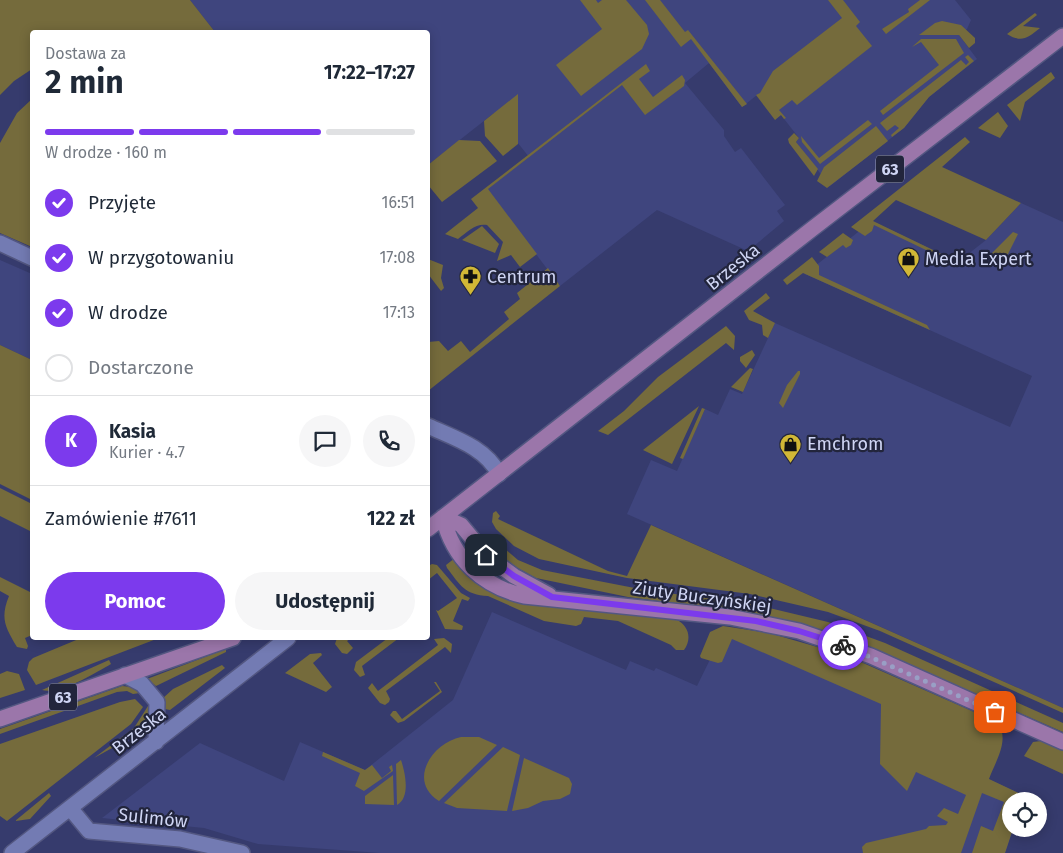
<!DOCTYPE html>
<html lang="pl">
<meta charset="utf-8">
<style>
:root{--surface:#fff;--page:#f6f6f7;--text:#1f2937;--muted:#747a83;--line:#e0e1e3;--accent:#7c3aed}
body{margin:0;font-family:"Fira Sans",sans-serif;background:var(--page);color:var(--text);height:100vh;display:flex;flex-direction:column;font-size:19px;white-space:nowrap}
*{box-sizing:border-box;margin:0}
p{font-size:16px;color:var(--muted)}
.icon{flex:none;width:28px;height:28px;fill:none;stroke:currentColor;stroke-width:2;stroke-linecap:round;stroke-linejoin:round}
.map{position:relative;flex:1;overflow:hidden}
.details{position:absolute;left:30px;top:30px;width:400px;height:610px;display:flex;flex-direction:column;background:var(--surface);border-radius:5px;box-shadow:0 2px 12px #0003}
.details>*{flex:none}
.tools{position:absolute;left:1002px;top:792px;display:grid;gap:10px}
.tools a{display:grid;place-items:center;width:45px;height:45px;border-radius:50%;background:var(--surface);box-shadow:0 2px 12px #0003;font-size:25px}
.pin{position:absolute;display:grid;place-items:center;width:42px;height:42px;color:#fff;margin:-21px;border-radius:10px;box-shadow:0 2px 8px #0006}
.courier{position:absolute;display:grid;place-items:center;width:50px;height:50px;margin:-25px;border:4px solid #7c3aed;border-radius:50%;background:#fff;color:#222;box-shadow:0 1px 6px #0007}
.summary em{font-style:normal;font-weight:700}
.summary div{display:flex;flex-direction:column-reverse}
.summary{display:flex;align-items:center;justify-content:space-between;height:85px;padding:0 15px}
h1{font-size:32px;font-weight:700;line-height:38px}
.bar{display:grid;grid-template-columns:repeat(4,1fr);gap:8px 5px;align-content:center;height:60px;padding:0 15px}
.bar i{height:6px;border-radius:4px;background:var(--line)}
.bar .current{background:var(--accent)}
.bar p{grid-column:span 4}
.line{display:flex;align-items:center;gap:12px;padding:0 15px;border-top:1px solid var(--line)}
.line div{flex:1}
.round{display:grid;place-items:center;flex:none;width:52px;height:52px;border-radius:26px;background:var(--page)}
ol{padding:0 15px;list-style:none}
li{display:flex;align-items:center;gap:15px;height:55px}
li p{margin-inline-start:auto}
li .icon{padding:5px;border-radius:50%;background:var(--accent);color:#fff;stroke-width:4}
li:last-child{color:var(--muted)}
li i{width:28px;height:28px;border:2px solid var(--line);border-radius:50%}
.button{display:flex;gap:10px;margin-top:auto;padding:10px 15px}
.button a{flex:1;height:58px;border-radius:30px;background:var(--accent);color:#fff;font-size:20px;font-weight:700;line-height:58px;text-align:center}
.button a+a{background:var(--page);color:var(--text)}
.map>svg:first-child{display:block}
</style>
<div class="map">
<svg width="1063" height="853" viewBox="0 0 1063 853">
<rect width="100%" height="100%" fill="#363b6d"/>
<path fill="#3f457e" d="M190 0H955L971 20 967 29 959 35 977 59 929 97 904 128 830 186 796 142 799 138 781 115 777 118 757 95 742 107 709 63 685 83 724 130V136L735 152 741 148 785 205 777 211 784 221 748 251 657 210 560 286 487 189 529 157 494 113 428 165V32H215Z
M1021 203 1063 222V708L627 514 651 460 677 471 705 409 718 415 730 389 742 394 775 323 1010 427 1032 376 805 274 872 221 958 262 986 240Z
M0 260 32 274V360L0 345Z
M492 612 626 670 630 661 654 671 656 668 697 686 724 631 996 744 984 777 1025 796 1023 801H1011V829H1013L1005 853H380L258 844 204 828 102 818 200 743 284 781 300 742 365 770 453 700Z"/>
<path fill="#756b3c" d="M0 0H190L215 32H32V69L14 81 0 95Z
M580 0H596L598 3 602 0H626L647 25 649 34 642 49 581 96 556 65 602 29Z
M645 0H660L685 32 688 30 747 104 742 107 691 39 681 47Z
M828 0H843L860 22 856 26 872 46 797 105 792 100 779 110 786 118 784 119 781 115 775 120 756 95 760 93 773 71 842 18Z
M920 0H930L886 34 882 29 909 12 908 9Z
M1035 13 1037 15 1023 26 1040 28C1028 38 1021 43 1007 34Z
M942 21 961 25 975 38V43L969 48 959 35H919L935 23Z
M921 39H956L964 53 883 115 880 111 939 65 921 42 912 47Z
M968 55 974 61 929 97 904 128 892 137 891 135 899 128 895 125 887 131 880 123 961 60 966 65 969 62 965 57Z
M646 64 650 71 639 79 653 97 682 75 685 80 684 86 645 115 622 85 488 189 537 254 520 267 511 255 497 261 503 242 487 225C476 223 467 232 458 239L445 234 478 208 471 199Z
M1051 72 1055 78 1025 102 1020 121 1007 105Z
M518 94V144L503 156 485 136 484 121Z
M32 99V247L0 233V143L17 113Z
M998 112 1008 126 1000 138 978 128Z
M868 120 872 124 820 164 802 142 801 136 819 158Z
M876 126 888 141 827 188 817 181 824 167Z
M794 133 799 138 796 142 818 169 814 176 789 143 788 139Z
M965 137 970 142 942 167 1021 203 986 240 896 200 873 221 958 262 953 263 874 225 872 231 865 236 851 227Z
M459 140 480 141 497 161 442 202 428 185V165Z
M482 226 499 244 495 253 462 240Z
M1013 232 1018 234 1005 260 1000 261 989 256Z
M843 233 853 240 851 245 846 248 843 245 827 257 819 252Z
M812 257 819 266V275L927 325 930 330 803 273 787 285 783 280Z
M428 259 443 265 441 278 444 288 441 291 428 274Z
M548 268 560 286 428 391V342L439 341 448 351 461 341 470 352 509 319 504 312 520 299 517 293Z
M766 293 770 298 753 311 775 323 768 338 763 335 762 325 749 320 744 311Z
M726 326 735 336 734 350 726 343 608 435 598 431 624 411 658 377Z
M0 345 32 360V500L0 484Z
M752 350 755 355 746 368 740 361V357Z
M750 368 753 369 743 392 731 387Z
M798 371H800V374L783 408 779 403 787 385Z
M699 406 672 464 643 450Z
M702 408 705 409 683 459 680 458Z
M0 488 32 504V532L0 516Z
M496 511 500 516 498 519 608 571 627 576 651 525 1063 708V713L880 631 828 612 750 594 627 578 539 559 514 546 496 529 492 522 493 513Z
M486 536 491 537 518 560 542 570 650 591 749 603 828 622 885 643 1063 723V732L844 636 758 614 628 597 536 578 503 560 483 539Z
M455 558 486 587 563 607 677 620C689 626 692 639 684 650H676L671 645 618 621 584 617 581 624 576 626 544 621 488 596C465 595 460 585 447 568L446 565Z
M432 564 437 565 461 593 470 598 468 601 462 599 453 621 463 626 462 630 445 629 436 610 438 611 457 598 437 573 428 580V566Z
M0 577 32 593V635L25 638 28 646 27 649 17 647C5 627 0 618 9 596L0 591Z
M723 626 769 633 845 655 997 722C1011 739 995 762 989 779L1025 796 1023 801H1011V829H1013L1005 853H972L981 826 993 831 1004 802 982 793 961 853H863L862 847 866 843 926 829 929 826 946 825 948 822 937 816 944 808 958 814 966 795 916 772 907 791 880 764 881 704 732 639 722 662 718 663 701 658 700 656 710 632Z
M81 638H159L36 685 27 670 29 662 33 658Z
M337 638H351L347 641 353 648 347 654 342 653 335 644Z
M388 638H399L362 666 365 675 360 677 354 670 356 662Z
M444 638 452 644 451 653 445 647 386 691 390 699 389 702 385 705 380 703 368 688 372 683 378 691 438 645 434 639Z
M226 649V652L156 686 147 679Z
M321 653 322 655 313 663 332 687 326 692 285 673 310 654Z
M109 660 111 664C95 673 60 695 42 690Z
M222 665 225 668 170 710 165 709 162 699 173 689Z
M7 671 19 674 25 690 0 698V674Z
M434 682H436L442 692 404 721 398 723 390 715 393 711H396L402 719 440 691Z
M122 686 131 687 140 693 133 694 127 691 117 692 0 734V729Z
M135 699 143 707 131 724 7 821 0 816V744L120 702Z
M148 706V721L141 732 94 758 134 728Z
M461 737H479L497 745 439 801C407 781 432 743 461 737Z
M1041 741 1063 751V774L1024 756 1033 742Z
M503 747 520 755 507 811 457 808 444 803Z
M323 752 365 770 372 765 382 778 391 771 389 767 392 765 393 771 364 791 355 786 360 773 322 756Z
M524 758 569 778 572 784 570 794 560 799 543 801 528 808 512 811Z
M401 760C405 772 411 797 397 805L396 764Z
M393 775 394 805 365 804V796Z
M49 793 51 796 30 819 15 821Z"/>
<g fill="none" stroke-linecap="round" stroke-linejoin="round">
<defs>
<path id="minor" d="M0 243 32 258
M428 426C454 438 485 447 499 474
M125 675 142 684 157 702 156 742
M70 808 89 831 180 839 242 853
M12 853 288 638"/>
<path id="major" d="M443 517C453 559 482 586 524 596L730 617 799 631 871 656 1063 742
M443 517 461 525 486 555 514 576 549 595
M428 529 812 229 1063 36
M0 719 233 638"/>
</defs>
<use href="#minor" stroke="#535781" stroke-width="18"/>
<use href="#major" stroke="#535781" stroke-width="18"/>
<use href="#minor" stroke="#737bb3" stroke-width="15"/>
<use href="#major" stroke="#9b76aa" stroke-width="15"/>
</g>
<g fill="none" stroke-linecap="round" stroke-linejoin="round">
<path stroke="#999fc5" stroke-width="5" stroke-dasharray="0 9" d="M843 645 995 712"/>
<path stroke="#7c3aed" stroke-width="6" d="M486 555 514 576 552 597 756 621 799 631 843 645"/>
</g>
<defs>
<symbol id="shop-pin" viewBox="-11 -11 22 30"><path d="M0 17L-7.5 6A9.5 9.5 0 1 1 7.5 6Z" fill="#d1b736" stroke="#22253c"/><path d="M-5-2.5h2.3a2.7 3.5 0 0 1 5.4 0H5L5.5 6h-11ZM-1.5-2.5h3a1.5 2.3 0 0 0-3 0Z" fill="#111"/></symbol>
<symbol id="pharmacy-pin" viewBox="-11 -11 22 30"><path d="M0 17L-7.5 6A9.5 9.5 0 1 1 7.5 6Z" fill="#d1b736" stroke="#22253c"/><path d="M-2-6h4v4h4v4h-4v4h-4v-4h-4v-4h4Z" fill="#111"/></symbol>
</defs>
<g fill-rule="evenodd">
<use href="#shop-pin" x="896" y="246" width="25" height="34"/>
<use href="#pharmacy-pin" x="458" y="264" width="25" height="34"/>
<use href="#shop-pin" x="778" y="432" width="25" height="34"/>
</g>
<g text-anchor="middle" stroke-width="4.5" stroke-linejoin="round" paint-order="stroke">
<g fill="#22253c" stroke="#9ba0bd" stroke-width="1">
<rect x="876" y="155.5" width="28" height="27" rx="4"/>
<rect x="49" y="683.5" width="28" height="27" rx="4"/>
</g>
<g font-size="16" font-weight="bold" fill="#cfd5f4">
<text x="890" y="175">63</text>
<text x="63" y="703">63</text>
</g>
<g font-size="18" fill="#cfd5f4" stroke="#22253c" text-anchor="start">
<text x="925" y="265">Media Expert</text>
<text x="487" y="283">Centrum</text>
<text x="807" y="450">Emchrom</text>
</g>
<g font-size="18" fill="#cfd5f4" stroke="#22253c">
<text transform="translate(733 267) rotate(-39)" y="6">Brzeska</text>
<text transform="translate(702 597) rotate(8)" y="6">Ziuty Buczyńskiej</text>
<text transform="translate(139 731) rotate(-38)" y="6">Brzeska</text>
<text transform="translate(153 818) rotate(6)" y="6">Sulimów</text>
</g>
</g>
</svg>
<div class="tools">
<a><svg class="icon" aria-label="locate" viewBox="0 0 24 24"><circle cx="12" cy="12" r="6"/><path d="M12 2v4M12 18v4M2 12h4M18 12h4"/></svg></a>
</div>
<div class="pin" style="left:995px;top:712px;background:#ea580c"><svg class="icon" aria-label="bag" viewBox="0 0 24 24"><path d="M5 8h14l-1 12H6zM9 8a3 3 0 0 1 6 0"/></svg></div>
<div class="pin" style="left:486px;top:555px;background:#1f2937"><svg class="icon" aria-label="home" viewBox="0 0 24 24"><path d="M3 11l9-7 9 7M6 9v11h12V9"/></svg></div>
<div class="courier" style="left:843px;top:645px"><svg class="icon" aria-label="bike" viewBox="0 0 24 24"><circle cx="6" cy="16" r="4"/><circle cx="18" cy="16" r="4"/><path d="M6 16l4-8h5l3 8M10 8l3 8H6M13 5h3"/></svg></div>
<section class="details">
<div class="summary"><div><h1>2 min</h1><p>Dostawa za</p></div><em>17:22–17:27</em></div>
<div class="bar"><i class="current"></i><i class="current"></i><i class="current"></i><i></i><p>W drodze · 160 m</p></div>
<ol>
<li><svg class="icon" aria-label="check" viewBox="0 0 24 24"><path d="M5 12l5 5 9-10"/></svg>Przyjęte<p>16:51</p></li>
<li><svg class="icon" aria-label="check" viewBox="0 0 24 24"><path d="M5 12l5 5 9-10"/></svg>W przygotowaniu<p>17:08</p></li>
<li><svg class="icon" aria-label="check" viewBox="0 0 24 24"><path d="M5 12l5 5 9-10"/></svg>W drodze<p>17:13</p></li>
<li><i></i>Dostarczone</li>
</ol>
<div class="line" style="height:90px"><b class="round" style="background:var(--accent);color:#fff">K</b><div><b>Kasia</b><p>Kurier · 4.7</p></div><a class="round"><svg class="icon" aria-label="chat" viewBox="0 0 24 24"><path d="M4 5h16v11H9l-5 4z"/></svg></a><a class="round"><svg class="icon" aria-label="phone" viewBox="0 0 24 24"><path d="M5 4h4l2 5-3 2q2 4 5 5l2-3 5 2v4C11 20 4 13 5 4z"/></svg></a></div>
<div class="line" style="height:65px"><div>Zamówienie #7611</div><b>122 zł</b></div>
<div class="button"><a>Pomoc</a><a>Udostępnij</a></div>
</section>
</div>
